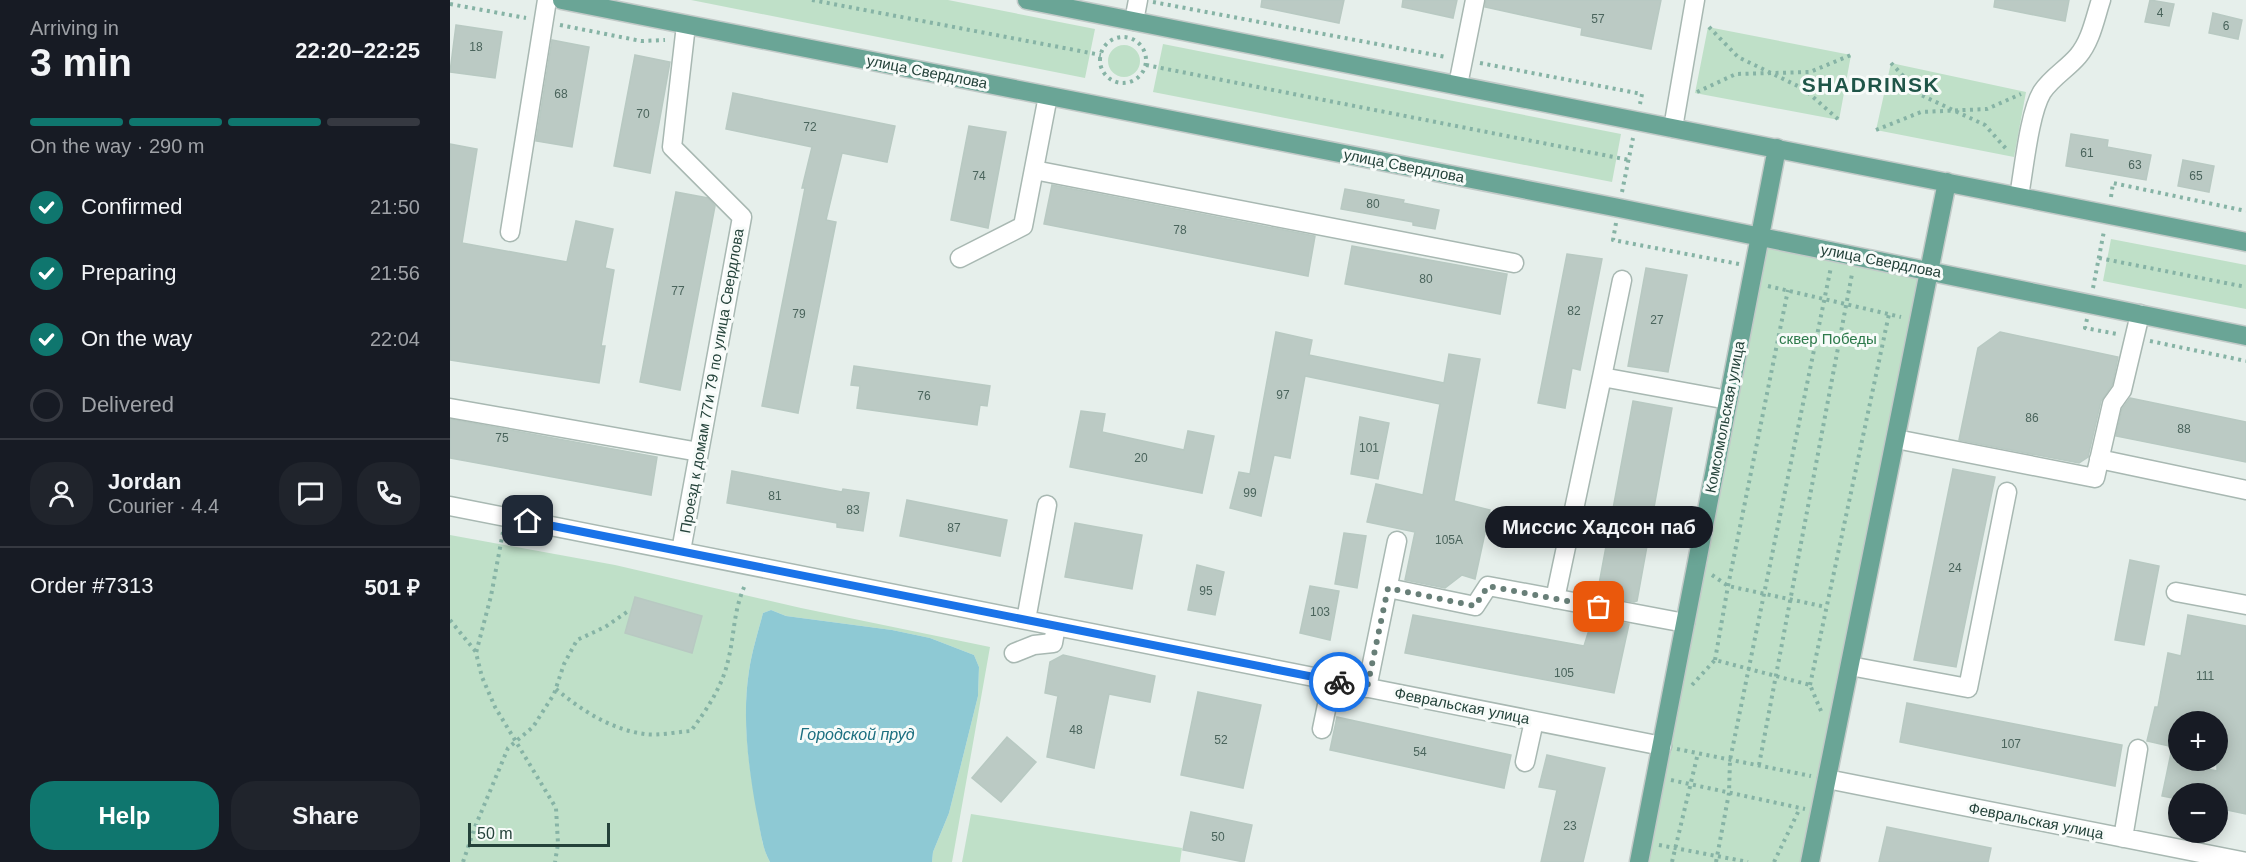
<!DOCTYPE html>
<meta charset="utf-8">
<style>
:root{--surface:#171b24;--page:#20242c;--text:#f1f3f6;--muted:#9ea1a6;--line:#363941;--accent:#0f766e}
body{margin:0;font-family:Arial,sans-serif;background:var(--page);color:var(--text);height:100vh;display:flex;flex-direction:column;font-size:22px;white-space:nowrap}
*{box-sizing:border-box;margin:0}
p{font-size:20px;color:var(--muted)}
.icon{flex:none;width:33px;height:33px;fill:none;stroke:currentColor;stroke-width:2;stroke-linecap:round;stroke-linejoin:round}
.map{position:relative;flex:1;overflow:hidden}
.sheet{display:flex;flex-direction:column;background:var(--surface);width:450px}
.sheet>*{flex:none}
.buttons{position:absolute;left:1718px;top:711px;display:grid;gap:12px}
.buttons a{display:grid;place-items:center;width:60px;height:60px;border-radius:50%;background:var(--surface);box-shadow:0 3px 15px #0003;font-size:30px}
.scale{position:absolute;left:18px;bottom:15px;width:142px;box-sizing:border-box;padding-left:6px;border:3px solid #24423a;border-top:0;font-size:16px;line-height:21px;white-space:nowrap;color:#24423a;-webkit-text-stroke:4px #f7fbf9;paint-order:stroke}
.pin{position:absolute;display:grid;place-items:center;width:51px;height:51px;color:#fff;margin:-26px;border-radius:12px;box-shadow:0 3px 9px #0006}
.courier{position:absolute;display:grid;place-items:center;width:60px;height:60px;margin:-30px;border:4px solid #1a73e8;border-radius:50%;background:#fff;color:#222;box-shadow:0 2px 8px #0007}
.bubble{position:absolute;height:42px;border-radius:21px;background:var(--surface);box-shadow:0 3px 15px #0003;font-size:20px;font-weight:800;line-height:42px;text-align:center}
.overview em{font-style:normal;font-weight:800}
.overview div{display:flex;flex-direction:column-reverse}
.overview{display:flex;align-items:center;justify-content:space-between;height:102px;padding:0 30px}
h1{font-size:39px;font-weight:800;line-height:45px}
.bar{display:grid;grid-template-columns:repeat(4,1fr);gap:9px 6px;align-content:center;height:72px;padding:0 30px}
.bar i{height:8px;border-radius:4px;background:var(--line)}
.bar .selected{background:var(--accent)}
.bar p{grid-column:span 4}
.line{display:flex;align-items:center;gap:15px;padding:0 30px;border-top:2px solid var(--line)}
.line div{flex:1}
.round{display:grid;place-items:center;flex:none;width:63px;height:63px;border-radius:24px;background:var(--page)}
ol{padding:0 30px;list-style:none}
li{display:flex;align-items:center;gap:18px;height:66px}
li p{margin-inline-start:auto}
li .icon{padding:6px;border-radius:50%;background:var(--accent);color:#fff;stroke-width:4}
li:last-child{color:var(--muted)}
li i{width:33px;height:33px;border:3px solid var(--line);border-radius:50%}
.button{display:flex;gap:12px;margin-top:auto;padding:12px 30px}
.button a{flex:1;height:69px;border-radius:24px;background:var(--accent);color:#fff;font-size:24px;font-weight:800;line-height:69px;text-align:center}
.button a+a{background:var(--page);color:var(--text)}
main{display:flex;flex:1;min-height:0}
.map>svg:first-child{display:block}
</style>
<main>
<section class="sheet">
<div class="overview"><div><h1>3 min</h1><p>Arriving in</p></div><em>22:20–22:25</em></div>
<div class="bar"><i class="selected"></i><i class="selected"></i><i class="selected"></i><i></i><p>On the way · 290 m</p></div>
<ol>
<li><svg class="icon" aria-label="check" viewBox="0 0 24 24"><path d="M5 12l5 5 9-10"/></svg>Confirmed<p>21:50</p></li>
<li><svg class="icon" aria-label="check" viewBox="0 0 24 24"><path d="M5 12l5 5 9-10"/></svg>Preparing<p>21:56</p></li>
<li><svg class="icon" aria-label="check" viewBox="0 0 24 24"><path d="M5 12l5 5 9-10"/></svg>On the way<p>22:04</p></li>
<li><i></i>Delivered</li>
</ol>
<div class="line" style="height:108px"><a class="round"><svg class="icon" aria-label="person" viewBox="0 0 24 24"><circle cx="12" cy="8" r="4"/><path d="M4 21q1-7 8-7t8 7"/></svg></a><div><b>Jordan</b><p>Courier · 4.4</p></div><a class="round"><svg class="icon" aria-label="chat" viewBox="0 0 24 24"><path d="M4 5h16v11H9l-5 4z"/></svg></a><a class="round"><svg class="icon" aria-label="phone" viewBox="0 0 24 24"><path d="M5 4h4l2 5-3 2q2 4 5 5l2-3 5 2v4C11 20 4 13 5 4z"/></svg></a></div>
<div class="line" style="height:78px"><div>Order #7313</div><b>501 ₽</b></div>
<div class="button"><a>Help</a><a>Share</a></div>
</section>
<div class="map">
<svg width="1796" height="862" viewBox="0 0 1796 862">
<rect width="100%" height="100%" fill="#e6efeb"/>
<path fill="#bfe0c8" d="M241 0H498L645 29 635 78Z
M1258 27 1401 55 1389 120 1245 93Z
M713 44 1171 134 1162 182 703 92Z
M658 61a16 16 0 1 1 32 0a16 16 0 1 1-32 0Z
M1441 63 1576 92 1564 157 1426 130Z
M1310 237 1479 270 1360 862H1189Z
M1661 239 1796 265V309L1653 281Z
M0 535 165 565 351 608 540 647 502 862H482L483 852 499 813 528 696 529 667 524 655 480 638 442 630 336 616 321 610 313 613C308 632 302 651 299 671 292 716 298 764 307 809 310 826 311 846 320 862H0Z
M521 814 732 848 730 862H512Z"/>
<path fill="#8ec9d4" d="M321 610 336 616 442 630 480 638 524 655 529 667 528 696 499 813 483 852 482 862H320C311 846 310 826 306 809 298 764 292 716 299 671 302 651 308 632 313 613Z"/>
<path fill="#bbcac4" stroke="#b8c9c2" stroke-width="1.5" d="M812 0H894L889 23 811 7Z
M953 0H1007L1003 18 952 7Z
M1036 0H1211L1201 49 1131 35 1132 28 1035 7Z
M1545 0H1619L1615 21 1544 7Z
M1700 0 1724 4 1719 26 1695 22Z
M1763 13 1792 20 1788 39 1759 33Z
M6 25 52 32 45 78 0 72Z
M102 40 139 47 122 147 86 141Z
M185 55 220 62 200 173 164 166Z
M283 93 445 126 437 162 392 153 376 220 386 222 348 413 312 406 355 188H352L362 147 276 129Z
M519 126 556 132 538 228 501 220Z
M1621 134 1658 140 1657 147 1701 155 1696 180 1616 166Z
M0 144 27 149 12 243 117 262 126 221 163 229 155 268 164 270 151 346H155L149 383 0 360Z
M1733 160 1764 166 1759 192 1728 186Z
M602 185 865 236 858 276 594 224Z
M895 189 954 200 953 203 989 210 985 229 963 225V222L891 209Z
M226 192 258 198 265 206 230 390 190 382Z
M902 246 1057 274 1050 314 895 284Z
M1117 254 1152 259 1130 370 1122 368 1115 408 1088 403Z
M1196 268 1237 275 1218 372 1178 366Z
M826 332 862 340 859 355 994 383 999 354 1030 359 1004 501 1040 510 1025 579 1012 575 995 588 955 580 965 532 917 522 926 484 973 495 990 404 855 376 840 458 824 455 811 516 780 508 789 472 800 474Z
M1550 332 1668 357 1662 385 1651 401 1638 457 1629 463 1509 440 1528 348Z
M404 366 540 386 537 406 530 405 527 425 407 408 410 386 401 385Z
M1680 398 1796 422V462L1666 436 1672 409Z
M1183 401 1222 408 1187 601 1184 602 1147 595Z
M631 411 655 414 652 432 734 450 738 431 764 436 752 493 620 467Z
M910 417 939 423 928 479 901 474Z
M0 419 207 457 201 495 0 458Z
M1503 469 1545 477 1506 667 1464 660Z
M282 471 392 492 393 489 419 493 413 531 387 527V523L277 503Z
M457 500 557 520 550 556 450 536Z
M625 523 692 535 682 589 615 577Z
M894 533 916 536 907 588 885 584Z
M1680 560 1709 566 1694 645 1665 640Z
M747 565 774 572 765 615 738 610Z
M860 586 889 591 880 640 850 633Z
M185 597 252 616 242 653 175 633Z
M963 615 1134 646 1143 617 1179 624 1164 693 955 653Z
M1738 615 1796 626V814L1767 808V794H1728V799L1712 796 1721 753 1728 754V763L1767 771V722H1728V748L1697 741 1705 707H1708L1718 653 1731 656Z
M613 655 705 676 700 702 659 694 644 768 597 757 608 696 595 693 600 662Z
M748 692 811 705 793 788 731 775Z
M1457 703 1672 745 1665 786 1450 742Z
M887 717 1061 755 1054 788 880 750Z
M557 737 586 762 551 802 522 778Z
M1097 755 1155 768 1133 862H1091L1107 790 1089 787Z
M741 812 802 825 794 862 733 850Z
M1437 827 1541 848 1538 862H1429Z"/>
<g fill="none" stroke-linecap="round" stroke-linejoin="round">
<defs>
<path id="minor" d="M684 21 688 0
M1008 85 1025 0
M1223 128 1245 0
M584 170 1064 263
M1569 196C1574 169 1579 114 1592 92 1602 77 1617 69 1628 56 1641 41 1645 18 1651 0
M60 232 97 0
M510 258 573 226 598 96
M1172 280 1152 377 1278 400
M0 408 249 452
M1446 439 1645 478 1662 404 1672 390 1690 314
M1649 459 1796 490
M0 506 1212 746
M231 551 292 217 222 147 236 25
M938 588 1025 606 1038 586 1235 623
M1726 592 1796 605
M1105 599 1152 377
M576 620 597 505
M564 653 584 645 603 643 606 626
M1400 666 1518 688 1557 492
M917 688 947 541
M872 729 882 681
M1075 762 1084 721
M1377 779 1796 862
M1673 838 1688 749"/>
<path id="major" d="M112 0 1169 208 1796 336
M577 0 1796 242
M1189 862 1327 148
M1360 862 1497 182"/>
</defs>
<use href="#minor" stroke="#a8b8b2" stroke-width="21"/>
<use href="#major" stroke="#c2cac8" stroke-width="21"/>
<path stroke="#86b3a5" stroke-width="4" stroke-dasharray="3 4.5" stroke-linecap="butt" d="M362 0 651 55
M703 2 996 57
M0 4 76 18
M110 25 191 41 215 40
M1259 27 1288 57 1354 89 1389 120
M650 60a23 23 0 1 1 46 0a23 23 0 1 1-46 0Z
M1030 63 1192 94 1190 104
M1441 63 1471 95 1535 125 1558 151
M696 65 1179 160
M1247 92 1286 74 1360 72 1401 55
M1426 130 1471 112 1537 109 1571 94
M1172 192 1183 138
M1661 197 1663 183 1796 211
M1166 223 1163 240 1289 264
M1649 258 1796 287
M1318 286 1451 317
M1643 288 1654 231
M1637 319 1635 328 1667 334
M1700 341 1796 361
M53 532 41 596 26 653 32 677 45 707 106 808 108 844 105 862
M1262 575 1278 586 1376 607
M0 620 26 652
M1265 660 1278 586 1338 290
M1242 685 1265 660 1360 685 1371 711
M1360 685 1439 314
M106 689C131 710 160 729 194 734 208 736 226 732 241 731 257 709 272 687 278 661 285 633 283 610 296 583
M1227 749 1361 776
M1309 765 1402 274
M1221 780 1355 809
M1209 845 1298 862
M13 862 25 827 58 748 83 727 104 694 114 664 127 640 155 627 177 612
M1222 862 1248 753
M1266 862 1279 793 1280 760 1381 267
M1324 862 1350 808"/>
<use href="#minor" stroke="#fff" stroke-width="18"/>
<use href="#major" stroke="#6aa596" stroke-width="18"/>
</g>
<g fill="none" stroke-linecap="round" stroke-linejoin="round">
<path stroke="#687f78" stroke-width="6" stroke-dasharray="0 10.8" d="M889 682 917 688 938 588 1025 606 1038 586 1149 607"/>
<path stroke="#1a73e8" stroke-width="8" d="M78 521 889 682"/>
</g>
<g text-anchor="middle" stroke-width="6" stroke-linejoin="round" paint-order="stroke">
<g font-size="12" fill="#4a645c">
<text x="1710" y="17">4</text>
<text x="1148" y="23">57</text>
<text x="1776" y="30">6</text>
<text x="26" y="51">18</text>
<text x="111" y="98">68</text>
<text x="193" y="118">70</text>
<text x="360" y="131">72</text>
<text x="1637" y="157">61</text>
<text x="1685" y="169">63</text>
<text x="529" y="180">74</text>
<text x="1746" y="180">65</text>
<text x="923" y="208">80</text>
<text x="730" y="234">78</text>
<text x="976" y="283">80</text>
<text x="228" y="295">77</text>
<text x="1124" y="315">82</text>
<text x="349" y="318">79</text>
<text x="1207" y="324">27</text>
<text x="833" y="399">97</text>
<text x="474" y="400">76</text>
<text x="1582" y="422">86</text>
<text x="1734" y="433">88</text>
<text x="52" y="442">75</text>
<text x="919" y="452">101</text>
<text x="691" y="462">20</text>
<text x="800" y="497">99</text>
<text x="325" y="500">81</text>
<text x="403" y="514">83</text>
<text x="504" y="532">87</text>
<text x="999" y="544">105А</text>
<text x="1505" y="572">24</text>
<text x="756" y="595">95</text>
<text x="870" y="616">103</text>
<text x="1114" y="677">105</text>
<text x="1755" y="680">111</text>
<text x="626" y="734">48</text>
<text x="771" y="744">52</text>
<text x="1561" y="748">107</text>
<text x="970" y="756">54</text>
<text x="1120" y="830">23</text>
<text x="768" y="841">50</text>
</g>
<g font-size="15" fill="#24423a" stroke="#f7fbf9">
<text transform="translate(477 72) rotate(11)" y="5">улица Свердлова</text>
<text transform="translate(954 166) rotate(11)" y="5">улица Свердлова</text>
<text transform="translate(1431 261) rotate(11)" y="5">улица Свердлова</text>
<text transform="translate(262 381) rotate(-80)" y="5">Проезд к домам 77и 79 по улица Свердлова</text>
<text transform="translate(1275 417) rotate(-79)" y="5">Комсомольская улица</text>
<text transform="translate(1012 706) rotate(11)" y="5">Февральская улица</text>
<text transform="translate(1586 821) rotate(11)" y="5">Февральская улица</text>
</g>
<g font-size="15" fill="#2d7a4b" stroke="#f7fbf9">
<text x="1378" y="344">сквер Победы</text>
</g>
<g font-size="16" font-style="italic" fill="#1c6f80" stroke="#f7fbf9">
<text x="407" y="740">Городской пруд</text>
</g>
<g font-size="21" font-weight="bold" letter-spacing="1.5" fill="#1f5548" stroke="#f7fbf9">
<text x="1421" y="92">SHADRINSK</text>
</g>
</g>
</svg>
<div class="buttons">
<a>+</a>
<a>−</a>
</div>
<div class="scale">50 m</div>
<div class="pin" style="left:1149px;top:607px;background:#ea580c"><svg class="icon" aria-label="bag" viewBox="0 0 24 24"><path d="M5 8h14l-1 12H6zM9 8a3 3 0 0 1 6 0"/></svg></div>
<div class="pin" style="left:78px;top:521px;background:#1f2937"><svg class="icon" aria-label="home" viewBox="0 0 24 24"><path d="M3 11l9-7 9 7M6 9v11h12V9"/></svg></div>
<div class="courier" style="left:889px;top:682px"><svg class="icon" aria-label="bike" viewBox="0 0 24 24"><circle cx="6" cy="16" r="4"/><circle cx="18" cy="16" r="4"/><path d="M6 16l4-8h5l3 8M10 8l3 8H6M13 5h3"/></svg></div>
<div class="bubble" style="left:1035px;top:506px;width:228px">Миссис Хадсон паб</div>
</div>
</main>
